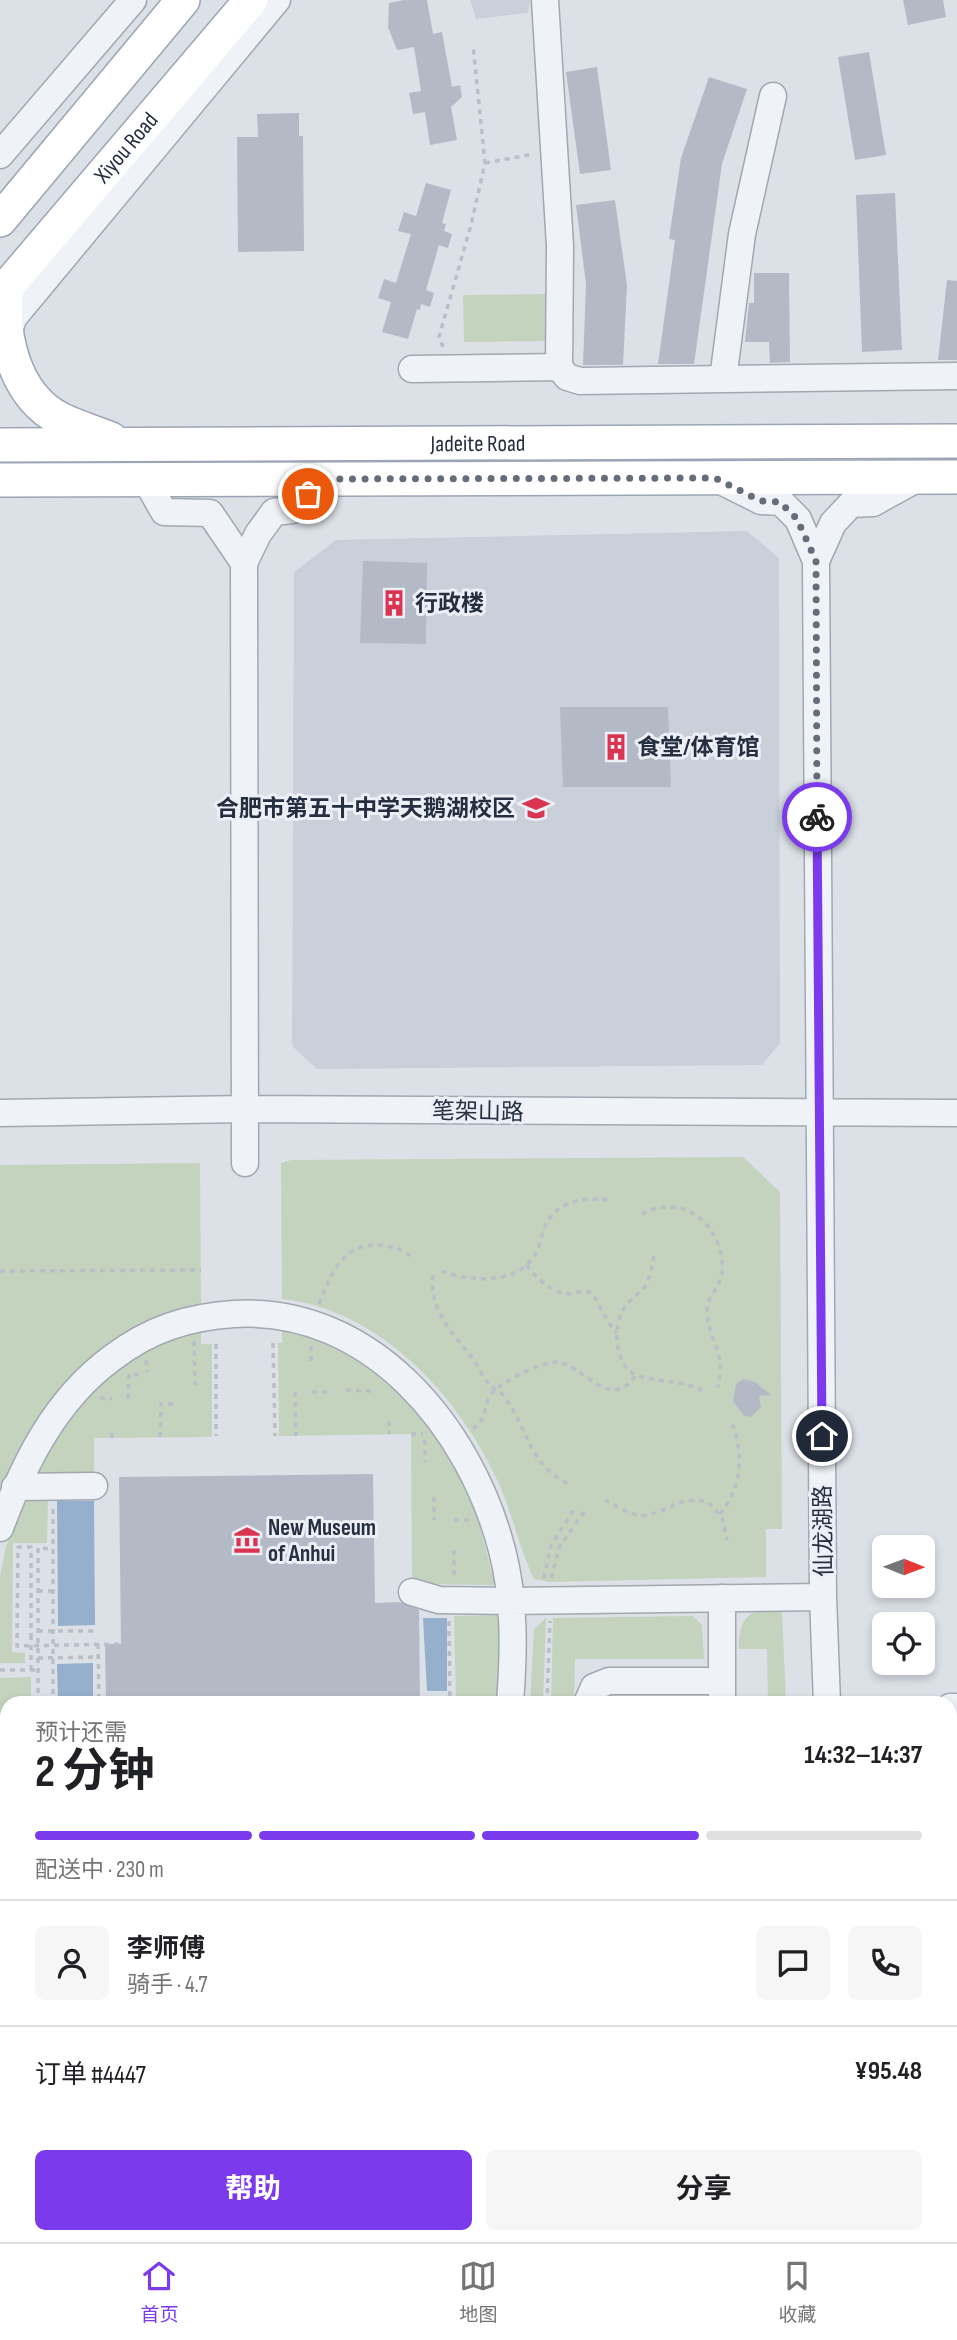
<!DOCTYPE html>
<html lang="zh">
<meta charset="utf-8">
<style>
:root{--surface:#fff;--page:#f6f6f6;--text:#202124;--muted:#757577;--line:#e0e0e0;--accent:#7c3aed}
body{margin:0;font-family:"Sofia Sans Condensed","Noto Sans SC",sans-serif;background:var(--page);color:var(--text);height:100vh;display:flex;flex-direction:column;font-size:26px;white-space:nowrap}
*{box-sizing:border-box;margin:0}
p{font-size:23px;color:var(--muted)}
.icon{flex:none;width:38px;height:38px;fill:none;stroke:currentColor;stroke-width:2;stroke-linecap:round;stroke-linejoin:round}
.map{position:relative;flex:1;overflow:hidden}
.side{position:absolute;left:0px;top:1696px;width:957px;height:548px;display:flex;flex-direction:column;background:var(--surface);border-radius:21px 21px 0 0;box-shadow:0 4px 10px #0003}
.side>*{flex:none}
.needle{width:46px;rotate:91deg}
.fabs{position:absolute;left:872px;top:1535px;display:grid;gap:14px}
.fabs a{display:grid;place-items:center;width:63px;height:63px;border-radius:10px;background:var(--surface);box-shadow:0 4px 10px #0003;font-size:35px}
.pin{position:absolute;display:grid;place-items:center;width:60px;height:60px;color:#fff;margin:-30px;border:4px solid #fff;border-radius:50%;box-shadow:0 2px 7px #0007}
.courier{position:absolute;display:grid;place-items:center;width:70px;height:70px;margin:-35px;border:5px solid #7c3aed;border-radius:50%;background:#fff;color:#222;box-shadow:0 2px 9px #0007}
.summary em{font-style:normal;font-weight:700}
.summary div{display:flex;flex-direction:column-reverse}
.summary{display:flex;align-items:center;justify-content:space-between;height:119px;padding:0 35px}
h1{font-size:46px;font-weight:700;line-height:52px}
.bar{display:grid;grid-template-columns:repeat(4,1fr);gap:10px 7px;align-content:center;height:84px;padding:0 35px}
.bar i{height:9px;border-radius:5px;background:var(--line)}
.bar .selected{background:var(--accent)}
.bar p{grid-column:span 4}
.line{display:flex;align-items:center;gap:18px;padding:0 35px;border-top:2px solid var(--line)}
.line div{flex:1}
.round{display:grid;place-items:center;flex:none;width:74px;height:74px;border-radius:10px;background:var(--page)}
.cta{display:flex;gap:14px;margin-top:auto;padding:14px 35px}
.cta a{flex:1;height:80px;border-radius:10px;background:var(--accent);color:#fff;font-size:28px;font-weight:700;line-height:80px;text-align:center}
.cta a+a{background:var(--page);color:var(--text)}
.menu{display:flex;justify-content:space-around;align-items:center;height:98px;border-top:2px solid var(--line);background:var(--surface);font-size:19px;color:var(--muted)}
.menu a{display:grid;justify-items:center;gap:4px}
.menu .selected{color:var(--accent)}
.map>svg:first-child{display:block}
</style>
<div class="map">
<svg width="957" height="2242" viewBox="0 0 957 2242">
<rect width="100%" height="100%" fill="#dce1e8"/>
<path fill="#cad0da" d="M470 0H530L528 13 476 19Z
M747 531 779 558 780 1043 762 1065 317 1069 292 1046 294 572 336 540Z"/>
<path fill="#c3d3bd" d="M550 294V341L464 342 463 295Z
M743 1157 780 1192 782 1529H766V1577L550 1582 534 1579C519 1548 513 1515 499 1484 460 1397 381 1310 282 1299L281 1163 291 1160Z
M200 1163 201 1316 77 1389 0 1533V1165Z
M282 1330 329 1343 385 1376 437 1435 475 1507 495 1585 412 1584 411 1434 279 1436 278 1343H282Z
M201 1331V1344H212V1437L94 1438V1474H35C73 1411 122 1343 201 1331Z
M23 1498H48L47 1543H13L12 1652 25 1653V1663H0V1576L6 1547Z
M761 1610H782L786 1703H768L767 1649H739C739 1630 741 1615 761 1610Z
M500 1615 499 1698 456 1701 454 1616Z
M693 1616 702 1625 704 1659H575L574 1703H551L553 1618Z
M546 1618 543 1703H530L534 1629Z
M31 1677V1703H7V1740H0V1678Z
M0 1757H7V1894L0 1893Z
M379 2236H734L739 2242H365Z"/>
<path fill="#94b0cc" d="M57 1501H94L95 1625 58 1626Z
M423 1618H447V1691H427Z
M93 1663V1703H58L57 1664Z"/>
<path fill="#b3bac5" d="M404 0H427L433 34 442 32 452 87 460 85 462 97 451 107 457 140 430 145 425 112 413 114 409 93 421 91 414 47 397 50 388 27 389 3Z
M903 0H943L946 17 908 25Z
M869 52 886 155 855 160 838 57Z
M597 67 611 170 580 174 566 72Z
M709 77 747 89 722 164 694 364H658L675 240 669 239 681 158Z
M299 113V136H303L304 251 238 252 237 137H258L257 114Z
M426 183 451 190 442 223 446 224 444 231 452 234 448 248 439 245 426 290 434 293 430 307 421 304 420 310 417 309 408 339 382 332 391 302 378 298 384 279 396 283 411 234 398 231 404 212 416 216Z
M895 193 902 350 862 352 856 195Z
M615 200 627 285 623 365H583L586 284 576 205Z
M754 273H789L790 362 770 363 769 342H745L749 303H754Z
M947 280 957 281V360H938Z
M363 561 427 563 426 644 360 643Z
M560 707H668L671 787H563Z
M743 1379 755 1382 771 1395 759 1396 761 1407 751 1417 743 1415 733 1401 736 1384Z
M373 1474 375 1603 400 1602 419 1610 420 1703H106L105 1644H121L119 1477Z"/>
<g fill="none" stroke-linecap="round" stroke-linejoin="round">
<defs>
<path id="minor" d="M545 0 560 246 559 367 567 377 580 381 957 376
M0 155 133 0
M5 339 14 317 277 0
M412 369 559 367
M723 379 742 234 773 96
M717 479 761 501 781 502 798 519 816 561 833 523 851 504 873 503 920 477
M146 480 164 512 210 513 244 563 258 534 274 512 292 510 324 479
M816 561 823 1597 827 1703
M244 563 245 1163
M0 1113 245 1109 957 1113
M15 1487 94 1486
M0 1528C24 1463 55 1400 112 1358 150 1329 188 1317 234 1314 371 1306 470 1427 502 1550 515 1599 514 1652 510 1703
M412 1592 439 1600 510 1601 823 1597
M722 1598V1703
M587 1703 594 1687 609 1681H722
M950 1707H957
M327 2236V2242
M834 2236V2242"/>
<g id="major">
<path d="M0 220 183 0"/>
<path d="M7 287C0 334 14 395 60 419 76 427 94 432 111 439"/>
<path id="s1" d="M0 295 251 0"/>
<path id="s2" d="M0 445 957 441"/>
<path d="M0 480 957 477"/>
</g>
</defs>
<use href="#minor" stroke="#a1a8b2" stroke-width="29"/>
<use href="#major" stroke="#9ba5b5" stroke-width="36"/>
<path stroke="#babfc7" stroke-width="3.5" stroke-dasharray="5 5" stroke-linecap="butt" d="M485 163 534 154
M443 347 439 337 471 225 485 163 473 45
M642 1214C684 1191 726 1227 722 1273 720 1288 706 1297 707 1313 710 1344 726 1351 718 1387
M654 1256C652 1265 651 1275 647 1283 641 1293 631 1298 625 1307 612 1324 614 1367 637 1375 661 1383 679 1379 706 1392
M527 1265C533 1276 553 1293 567 1294 574 1295 582 1289 589 1292 597 1296 605 1322 617 1333
M0 1271 201 1270
M442 1271C467 1281 514 1285 532 1259 539 1251 540 1239 544 1229 555 1200 584 1197 612 1200
M433 1275C429 1311 452 1332 473 1359 479 1367 482 1375 487 1382 491 1389 499 1389 503 1395 529 1428 526 1463 569 1484
M319 1304C331 1274 343 1242 381 1245 394 1247 402 1249 412 1257
M194 1341 195 1385
M273 1343 275 1436
M216 1344V1436
M311 1346V1361
M146 1360 147 1372
M346 1390 371 1391
M295 1392 296 1436
M312 1392H329
M100 1398 112 1399
M128 1399 129 1374 144 1375
M389 1421V1434
M473 1429C485 1421 484 1409 489 1397 495 1384 541 1362 556 1362 582 1363 610 1414 636 1375
M411 1434H423
M160 1437 161 1404H177
M112 1438V1429
M425 1440V1462
M434 1497V1520
M605 1500C617 1506 634 1518 648 1515 671 1510 682 1495 708 1502L722 1517 727 1540
M53 1509V1703
M720 1514C742 1487 744 1455 732 1423
M454 1520H469
M454 1550V1579
M544 1578 551 1545 575 1508
M551 1578 560 1546 584 1512
M38 1591H53
M449 1621 450 1703
M38 1631H95
M98 1644 99 1703
M38 1658 98 1657
M0 1670H38
M31 1670V1638
M38 1703V1548L53 1549
M547 1703 550 1621
M0 1749 7 1748
M0 1789 7 1801
M603 2236 606 2242
M641 2236 642 2242
M438 2242 442 2236
M487 2242 490 2236
M516 2242V2236
M541 2242 542 2236
M563 2242V2236"/>
<use href="#minor" stroke="#eff2f6" stroke-width="26"/>
<use href="#major" stroke="#fff" stroke-width="33"/>
<path stroke="#babfc7" stroke-width="3.5" stroke-dasharray="5 5" stroke-linecap="butt" d="M31 1638V1547H18L17 1646 121 1644"/>
</g>
<g fill="none" stroke-linecap="round" stroke-linejoin="round">
<path stroke="#656d7b" stroke-width="7" stroke-dasharray="0 12.6" d="M308 494 324 479 715 478 761 501 780 502 797 519 816 561 817 817"/>
<path stroke="#7c3aed" stroke-width="9" d="M817 817 822 1436"/>
</g>
<defs>
<symbol id="building-bare" viewBox="-9 -9 18 18"><path d="M-4-6H4V6H1V3H-1V6H-4ZM-2.5-4.3h1.7v1.8h-1.7ZM.8-4.3h1.7v1.8H.8ZM-2.5-1h1.7V.8h-1.7ZM.8-1h1.7V.8H.8Z" fill="#da3550" stroke="#ecf0f6" stroke-width="2.5" paint-order="stroke"/></symbol>
<symbol id="school-bare" viewBox="-9 -9 18 18"><path d="M0-5L7-2L0 1L-7-2ZM-4 1L0 2.5L4 1V4Q0 6-4 4Z" fill="#da3550" stroke="#ecf0f6" stroke-width="2.5" paint-order="stroke"/></symbol>
<symbol id="museum-bare" viewBox="-9 -9 18 18"><path d="M0-6L6-3V-2H-6V-3ZM-5-1h2V3h-2ZM-1-1h2V3h-2ZM3-1h2V3H3ZM-6 4H6V6H-6Z" fill="#da3550" stroke="#ecf0f6" stroke-width="2.5" paint-order="stroke"/></symbol>
</defs>
<g fill-rule="evenodd">
<use href="#building-bare" x="375" y="584" width="38" height="38"/>
<use href="#building-bare" x="597" y="728" width="38" height="38"/>
<use href="#school-bare" x="517" y="789" width="38" height="38"/>
<use href="#museum-bare" x="228" y="1521" width="38" height="38"/>
</g>
<g text-anchor="middle" stroke-width="6" stroke-linejoin="round" paint-order="stroke">
<g font-size="23" fill="#252f40" stroke="#ecf0f6">
<text dy="8" stroke="none"><textPath href="#s1" startOffset="194">Xiyou Road</textPath></text>
<text dy="8" stroke="none"><textPath href="#s2" startOffset="478">Jadeite Road</textPath></text>
<text transform="translate(478 1111) rotate(1)" y="8">笔架山路</text>
<text transform="translate(823 1531) rotate(-91)" y="8">仙龙湖路</text>
</g>
<g font-size="23" font-weight="bold" fill="#252f40" stroke="#ecf0f6" text-anchor="start">
<text x="415" y="611">行政楼</text>
<text x="637" y="755">食堂/体育馆</text>
<text x="515" y="816" text-anchor="end">合肥市第五十中学天鹅湖校区</text>
<text x="268" y="1535">New Museum<tspan x="268" dy="26">of Anhui</tspan></text>
</g>
</g>
</svg>
<div class="fabs">
<a><svg class="needle" viewBox="-14 -14 28 28"><path d="M0-13l5 13h-10z" fill="#e53935"/><path d="M0 13l5-13h-10z" fill="#757577"/></svg></a>
<a><svg class="icon" aria-label="locate" viewBox="0 0 24 24"><circle cx="12" cy="12" r="6"/><path d="M12 2v4M12 18v4M2 12h4M18 12h4"/></svg></a>
</div>
<div class="pin" style="left:308px;top:494px;background:#ea580c"><svg class="icon" aria-label="bag" viewBox="0 0 24 24"><path d="M5 8h14l-1 12H6zM9 8a3 3 0 0 1 6 0"/></svg></div>
<div class="pin" style="left:822px;top:1436px;background:#1f2937"><svg class="icon" aria-label="home" viewBox="0 0 24 24"><path d="M3 11l9-7 9 7M6 9v11h12V9"/></svg></div>
<div class="courier" style="left:817px;top:817px"><svg class="icon" aria-label="bike" viewBox="0 0 24 24"><circle cx="6" cy="16" r="4"/><circle cx="18" cy="16" r="4"/><path d="M6 16l4-8h5l3 8M10 8l3 8H6M13 5h3"/></svg></div>
<section class="side">
<div class="summary"><div><h1>2 分钟</h1><p>预计还需</p></div><em>14:32–14:37</em></div>
<div class="bar"><i class="selected"></i><i class="selected"></i><i class="selected"></i><i></i><p>配送中 · 230 m</p></div>
<div class="line" style="height:126px"><a class="round"><svg class="icon" aria-label="person" viewBox="0 0 24 24"><circle cx="12" cy="8" r="4"/><path d="M4 21q1-7 8-7t8 7"/></svg></a><div><b>李师傅</b><p>骑手 · 4.7</p></div><a class="round"><svg class="icon" aria-label="chat" viewBox="0 0 24 24"><path d="M4 5h16v11H9l-5 4z"/></svg></a><a class="round"><svg class="icon" aria-label="phone" viewBox="0 0 24 24"><path d="M5 4h4l2 5-3 2q2 4 5 5l2-3 5 2v4C11 20 4 13 5 4z"/></svg></a></div>
<div class="line" style="height:91px"><div>订单 #4447</div><b>¥95.48</b></div>
<div class="cta"><a>帮助</a><a>分享</a></div>
</section>
</div>
<nav class="menu">
<a class="selected"><svg class="icon" aria-label="home" viewBox="0 0 24 24"><path d="M3 11l9-7 9 7M6 9v11h12V9"/></svg>首页</a>
<a><svg class="icon" aria-label="map" viewBox="0 0 24 24"><path d="M3 6l6-2 6 2 6-2v14l-6 2-6-2-6 2zM9 4v14M15 6v14"/></svg>地图</a>
<a><svg class="icon" aria-label="saved" viewBox="0 0 24 24"><path d="M7 4h10v16l-5-4-5 4z"/></svg>收藏</a>
</nav>
